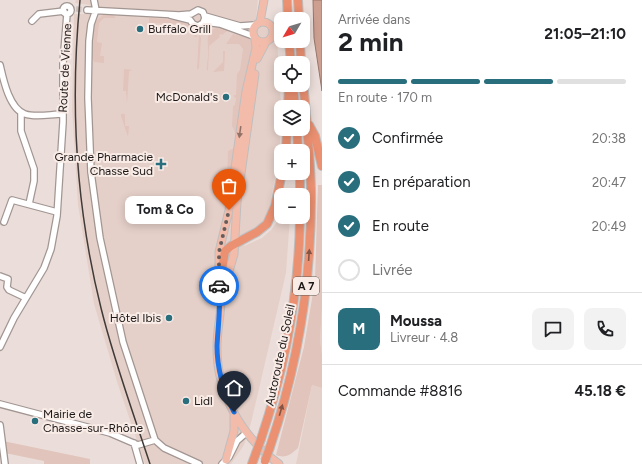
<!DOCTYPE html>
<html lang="fr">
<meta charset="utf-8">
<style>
:root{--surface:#fff;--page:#f2f2f2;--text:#202124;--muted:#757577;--line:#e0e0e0;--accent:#296e7d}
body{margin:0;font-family:Figtree,sans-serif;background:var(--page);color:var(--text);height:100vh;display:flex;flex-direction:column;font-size:15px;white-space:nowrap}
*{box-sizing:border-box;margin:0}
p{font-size:13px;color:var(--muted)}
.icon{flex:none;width:22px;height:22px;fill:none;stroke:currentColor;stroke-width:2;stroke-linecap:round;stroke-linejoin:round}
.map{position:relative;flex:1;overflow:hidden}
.sheet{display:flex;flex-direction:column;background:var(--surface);width:320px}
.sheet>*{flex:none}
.needle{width:26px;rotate:232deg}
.fabs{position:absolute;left:274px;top:12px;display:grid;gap:8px}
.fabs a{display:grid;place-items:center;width:36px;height:36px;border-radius:8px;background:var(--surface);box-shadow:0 2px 10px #0003;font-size:20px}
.pin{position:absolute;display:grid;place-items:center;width:34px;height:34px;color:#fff;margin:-41px -17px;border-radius:50% 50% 50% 0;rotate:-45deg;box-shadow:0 0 4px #0007}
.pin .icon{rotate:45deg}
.courier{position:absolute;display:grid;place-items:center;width:40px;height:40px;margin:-20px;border:3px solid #1a73e8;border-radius:50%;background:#fff;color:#222;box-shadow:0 1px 5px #0007}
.bubble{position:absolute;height:28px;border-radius:8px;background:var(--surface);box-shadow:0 2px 10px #0003;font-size:13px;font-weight:700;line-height:28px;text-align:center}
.head em{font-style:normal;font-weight:700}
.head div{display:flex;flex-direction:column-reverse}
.head{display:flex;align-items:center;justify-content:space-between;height:68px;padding:0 16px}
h1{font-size:26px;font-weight:700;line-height:30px}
.bar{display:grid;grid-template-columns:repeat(4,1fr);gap:6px 4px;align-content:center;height:48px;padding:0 16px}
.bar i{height:5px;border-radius:3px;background:var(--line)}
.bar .current{background:var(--accent)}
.bar p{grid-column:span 4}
.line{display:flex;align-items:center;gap:10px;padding:0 16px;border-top:1px solid var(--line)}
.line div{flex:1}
.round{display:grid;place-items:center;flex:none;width:42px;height:42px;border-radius:8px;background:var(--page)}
ol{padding:0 16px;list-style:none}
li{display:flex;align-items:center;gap:12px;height:44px}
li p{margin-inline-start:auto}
li .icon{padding:4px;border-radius:50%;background:var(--accent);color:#fff;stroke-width:4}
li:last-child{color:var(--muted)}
li i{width:22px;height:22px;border:2px solid var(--line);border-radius:50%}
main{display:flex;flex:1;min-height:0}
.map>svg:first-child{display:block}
</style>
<main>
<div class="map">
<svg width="322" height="464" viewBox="0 0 322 464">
<rect width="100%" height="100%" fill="#ebdeda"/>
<path fill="#e5d0c9" d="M76 0H258L256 18 277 39 281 107 280 152 269 210 263 222 249 231 244 246 262 238 271 230 281 217H290L286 273 251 423 244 445 231 464H145L118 385 94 304 78 205 72 109 74 14H88L90 5 75 3Z
M322 307V355L320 340Z
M312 385 322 388V464H296Z"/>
<path fill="#e1c4bb" d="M103 15H113L116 18H104L99 23 97 42 102 43 100 56H104V63L94 62 92 56 95 22Z
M149 18C161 19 197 19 197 37L193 36 196 34 188 26 184 28V24L149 23Z
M218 27 226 28 227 31 222 35 221 34 219 35 220 37 209 46 208 70 207 71C206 67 208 61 208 55 209 43 203 32 218 27Z
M199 32 201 39 199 68 197 70Z
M233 34 242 36 246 35 251 40 253 47 231 183 227 185 228 151 234 148 236 134 232 126 233 106 235 105 236 98 234 97V95H236L237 74 240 70 243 49 239 44H226Z
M223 51H225L224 71 213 72 223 62Z
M124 69 133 70 129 71 127 104 126 91H123Z
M125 106V126H129L128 137 121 116V114H125Z
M318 185H322V307L320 340 322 355V388L312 385 298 448C291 454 286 459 276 455L304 347 315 281Z
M3 441 90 459V464H44V461L5 453Z"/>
<path fill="#cc9f91" stroke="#97766c" d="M313 0H322V91L314 38Z"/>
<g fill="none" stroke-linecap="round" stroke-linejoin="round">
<path stroke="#ccc0bd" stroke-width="5.5" stroke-dasharray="5.5 3" stroke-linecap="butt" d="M76 9 87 10"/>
<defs>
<path id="minor" d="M94 0 96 10 91 24 89 41 88 98 91 172 100 238 123 342 155 440 164 448 199 464
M63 10a4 4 0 1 1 8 0a4 4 0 1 1-8 0Z
M87 10 179 15 191 14 198 10 203 12 205 18 203 23 198 26 193 24 190 20 170 15
M205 16 240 26 254 25
M32 21 39 14 64 11
M205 22 220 24 253 36
M0 65C3 78 9 109 25 114 36 118 51 114 63 114
M21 113V131L34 169V181L29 204
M4 222 12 200 57 212
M0 276 8 279 7 287 9 290 26 298
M0 347 14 318 44 268 51 249 57 216 63 122V63L67 14
M0 404 110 433 138 445 155 440
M0 425 5 464
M134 443 140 464
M222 464 229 457 237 441 246 433"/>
<path id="major" d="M253 32a10 10 0 1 1 20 0a10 10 0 1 1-20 0Z
M260 22 264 0
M257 59 266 42
M219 271V252L229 210 246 91 256 48 255 39
M219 281C219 288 221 294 221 300 221 315 217 330 217 346 216 393 242 437 279 464
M222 296 234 254 237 202 255 74
M226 460 234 431V415"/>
<path id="highway" d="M287 0 288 19
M298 0 299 19
M289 41 291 63
M300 41 301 63
M293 86 295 107
M288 107 289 85
M309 125 315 136 322 166
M297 129 298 151
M286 151 287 129
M300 173V195
M219 287 225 251 231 246 257 232 267 224 275 206 282 173
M261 439C285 368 299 292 300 217
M270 447C298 365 312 277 311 189 310 153 306 116 303 80
M252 464 256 453"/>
</defs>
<use href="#minor" stroke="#a29692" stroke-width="8"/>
<use href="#major" stroke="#bfbebe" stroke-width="9"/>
<use href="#highway" stroke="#bfbebe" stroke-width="10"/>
<use href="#minor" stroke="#fff" stroke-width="5.5"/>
<use href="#major" stroke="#f3bcaa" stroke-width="7"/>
<use href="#highway" stroke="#eb9071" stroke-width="8"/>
<path stroke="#403b39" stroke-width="1.5" d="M80 0C70 102 76 208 101 308 114 361 133 412 150 464"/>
<defs>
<path id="highway-bridge" d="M256 453 261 439
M265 461 270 447"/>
</defs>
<use href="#highway-bridge" stroke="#bfbebe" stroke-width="10" stroke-linecap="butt"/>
<use href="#highway-bridge" stroke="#eb9071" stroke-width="8"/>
</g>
<defs><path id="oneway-solid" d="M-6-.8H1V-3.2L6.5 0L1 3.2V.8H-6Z"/></defs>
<use fill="#927268" href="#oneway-solid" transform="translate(240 132) rotate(98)"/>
<g fill="#845444">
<use href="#oneway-solid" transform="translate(309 255) rotate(-86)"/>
<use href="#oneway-solid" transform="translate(281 410) rotate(-74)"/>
</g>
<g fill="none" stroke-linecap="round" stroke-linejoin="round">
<path stroke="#645d5b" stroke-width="4" stroke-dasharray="0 7.2" d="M219 286V252L229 210"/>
<path stroke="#1a73e8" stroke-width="5" d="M219 286C221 306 218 326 217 346 217 368 224 392 234 412"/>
</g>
<g fill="#296e7d" stroke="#f9ece7" stroke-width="1.5">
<circle cx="140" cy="29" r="4"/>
<circle cx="226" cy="97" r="4"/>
<path d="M159 158h4v4h4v4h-4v4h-4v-4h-4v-4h4z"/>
<circle cx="169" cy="318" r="4"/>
<circle cx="186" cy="401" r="4"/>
<circle cx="35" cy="421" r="4"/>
</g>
<g text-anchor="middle" stroke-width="4" stroke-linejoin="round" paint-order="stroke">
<rect fill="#f9ece7" stroke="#5e5855" stroke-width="1" x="293" y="277" width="26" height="18" rx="3"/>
<g font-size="11" font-weight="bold" fill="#1c1817">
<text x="306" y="290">A 7</text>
</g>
<g font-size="12" fill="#1c1817" stroke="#f9ece7" text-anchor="start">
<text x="148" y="33">Buffalo Grill</text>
<text x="218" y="101" text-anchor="end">McDonald's</text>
<text x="153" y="161" text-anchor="end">Grande Pharmacie<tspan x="153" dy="14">Chasse Sud</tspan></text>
<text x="161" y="322" text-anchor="end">Hôtel Ibis</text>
<text x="194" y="405">Lidl</text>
<text x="43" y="418">Mairie de<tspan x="43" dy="14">Chasse-sur-Rhône</tspan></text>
</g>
<g font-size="12" fill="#1c1817" stroke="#f9ece7">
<text transform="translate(65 68) rotate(-87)" y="4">Route de Vienne</text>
<text transform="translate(280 355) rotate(-78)" y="4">Autoroute du Soleil</text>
</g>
</g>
</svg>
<div class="fabs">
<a><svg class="needle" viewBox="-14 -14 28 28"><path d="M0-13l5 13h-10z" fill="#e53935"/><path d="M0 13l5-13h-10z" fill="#757577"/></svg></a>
<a><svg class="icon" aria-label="locate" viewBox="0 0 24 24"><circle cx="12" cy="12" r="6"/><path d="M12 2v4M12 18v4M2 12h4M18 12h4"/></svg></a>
<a><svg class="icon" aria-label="layers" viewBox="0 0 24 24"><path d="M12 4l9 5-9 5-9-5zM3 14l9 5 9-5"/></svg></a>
<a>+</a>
<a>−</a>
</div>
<div class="pin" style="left:229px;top:210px;background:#ea580c"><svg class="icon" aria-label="bag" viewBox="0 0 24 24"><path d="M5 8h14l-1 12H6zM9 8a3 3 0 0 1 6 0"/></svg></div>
<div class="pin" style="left:234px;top:412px;background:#1f2937"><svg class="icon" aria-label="home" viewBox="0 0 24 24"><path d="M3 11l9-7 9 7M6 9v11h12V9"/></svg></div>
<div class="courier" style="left:219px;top:286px"><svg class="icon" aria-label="car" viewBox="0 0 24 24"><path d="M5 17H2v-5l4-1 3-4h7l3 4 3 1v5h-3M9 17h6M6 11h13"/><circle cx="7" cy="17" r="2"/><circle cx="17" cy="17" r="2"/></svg></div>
<div class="bubble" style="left:125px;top:196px;width:80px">Tom &amp; Co</div>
</div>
<section class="sheet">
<div class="head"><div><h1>2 min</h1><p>Arrivée dans</p></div><em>21:05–21:10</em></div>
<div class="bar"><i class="current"></i><i class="current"></i><i class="current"></i><i></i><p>En route · 170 m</p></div>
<ol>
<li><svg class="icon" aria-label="check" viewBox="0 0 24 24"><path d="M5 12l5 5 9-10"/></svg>Confirmée<p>20:38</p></li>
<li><svg class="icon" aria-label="check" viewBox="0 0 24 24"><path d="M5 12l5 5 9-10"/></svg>En préparation<p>20:47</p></li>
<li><svg class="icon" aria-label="check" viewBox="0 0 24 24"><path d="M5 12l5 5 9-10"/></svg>En route<p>20:49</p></li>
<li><i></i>Livrée</li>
</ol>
<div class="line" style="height:72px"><b class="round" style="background:var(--accent);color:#fff">M</b><div><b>Moussa</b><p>Livreur · 4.8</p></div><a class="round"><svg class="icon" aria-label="chat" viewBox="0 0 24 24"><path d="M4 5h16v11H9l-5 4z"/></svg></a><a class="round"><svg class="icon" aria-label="phone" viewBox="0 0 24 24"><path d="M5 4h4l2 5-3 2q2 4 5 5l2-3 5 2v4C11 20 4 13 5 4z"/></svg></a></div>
<div class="line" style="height:52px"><div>Commande #8816</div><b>45.18 €</b></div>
</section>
</main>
